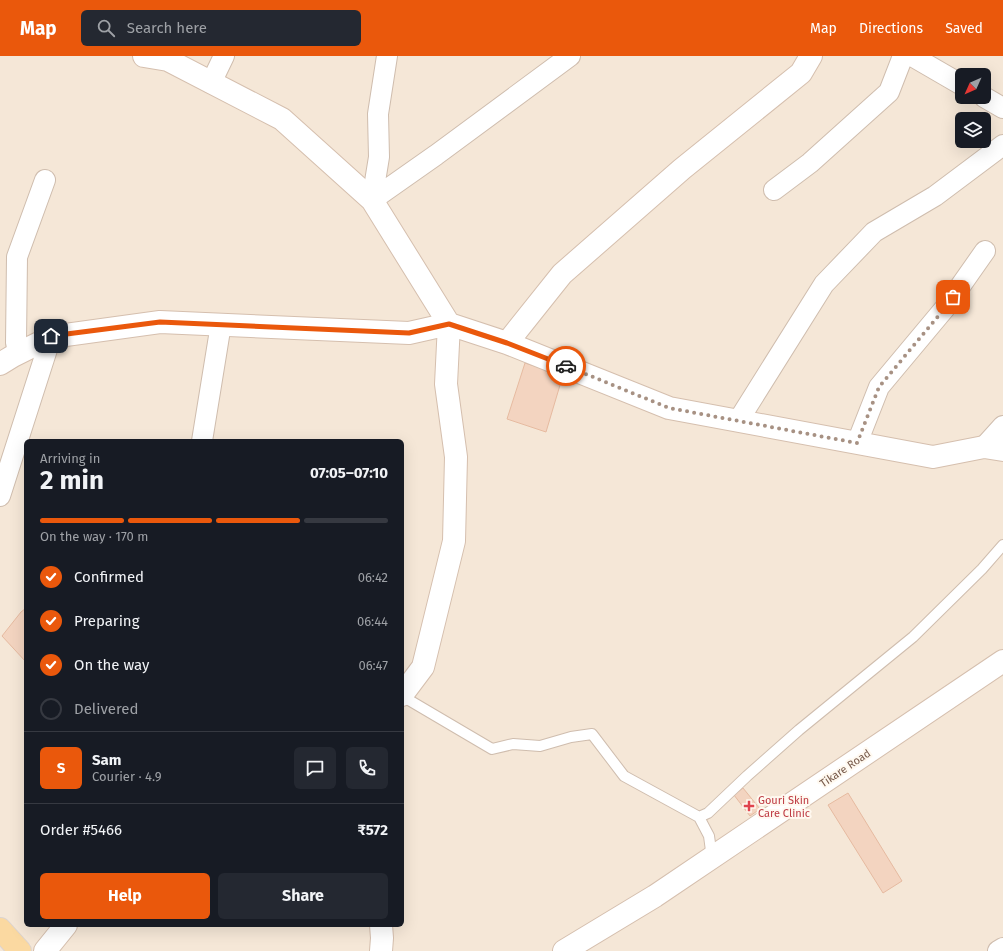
<!DOCTYPE html>
<meta charset="utf-8">
<style>
:root{--surface:#171b24;--page:#242831;--text:#f1f3f6;--muted:#9ea1a6;--line:#363941;--accent:#ea580c}
body{margin:0;font-family:"Fira Sans",sans-serif;background:var(--page);color:var(--text);height:100vh;display:flex;flex-direction:column;font-size:15px;white-space:nowrap}
*{box-sizing:border-box;margin:0}
p{font-size:13px;color:var(--muted)}
.icon{flex:none;width:22px;height:22px;fill:none;stroke:currentColor;stroke-width:2;stroke-linecap:round;stroke-linejoin:round}
.map{position:relative;flex:1;overflow:hidden}
.drawer{position:absolute;left:24px;top:383px;width:380px;height:488px;display:flex;flex-direction:column;background:var(--surface);border-radius:6px;box-shadow:0 4px 16px #0002}
.drawer>*{flex:none}
.needle{width:26px;rotate:225deg}
.buttons{position:absolute;left:955px;top:12px;display:grid;gap:8px}
.buttons a{display:grid;place-items:center;width:36px;height:36px;border-radius:6px;background:var(--surface);box-shadow:0 4px 16px #0002;font-size:20px}
.pin{position:absolute;display:grid;place-items:center;width:34px;height:34px;color:#fff;margin:-17px;border-radius:8px;box-shadow:0 2px 6px #0006}
.courier{position:absolute;display:grid;place-items:center;width:40px;height:40px;margin:-20px;border:3px solid #ea580c;border-radius:50%;background:#fff;color:#222;box-shadow:0 1px 5px #0007}
.headline em{font-style:normal;font-weight:700}
.headline div{display:flex;flex-direction:column-reverse}
.headline{display:flex;align-items:center;justify-content:space-between;height:68px;padding:0 16px}
h1{font-size:26px;font-weight:700;line-height:30px}
.bar{display:grid;grid-template-columns:repeat(4,1fr);gap:6px 4px;align-content:center;height:48px;padding:0 16px}
.bar i{height:5px;border-radius:3px;background:var(--line)}
.bar .on{background:var(--accent)}
.bar p{grid-column:span 4}
.line{display:flex;align-items:center;gap:10px;padding:0 16px;border-top:1px solid var(--line)}
.line div{flex:1}
.round{display:grid;place-items:center;flex:none;width:42px;height:42px;border-radius:6px;background:var(--page)}
ol{padding:0 16px;list-style:none}
li{display:flex;align-items:center;gap:12px;height:44px}
li p{margin-inline-start:auto}
li .icon{padding:4px;border-radius:50%;background:var(--accent);color:#fff;stroke-width:4}
li:last-child{color:var(--muted)}
li i{width:22px;height:22px;border:2px solid var(--line);border-radius:50%}
.action{display:flex;gap:8px;margin-top:auto;padding:8px 16px}
.action a{flex:1;height:46px;border-radius:6px;background:var(--accent);color:#fff;font-size:16px;font-weight:700;line-height:46px;text-align:center}
.action a+a{background:var(--page);color:var(--text)}
header{display:flex;align-items:center;gap:24px;box-sizing:border-box;height:56px;padding:0 20px;background:var(--accent);color:#fff}
header strong{font-size:19px}
nav{display:flex;gap:22px;margin-inline-start:auto;font-size:14px}
.search{width:280px;height:36px;background:var(--page);display:flex;align-items:center;gap:10px;box-sizing:border-box;padding:0 14px;border-radius:6px;color:var(--muted);font-size:15px}
.map>svg:first-child{display:block}
</style>
<header>
<strong>Map</strong>
<div class="search"><svg class="icon" aria-label="search" viewBox="0 0 24 24"><circle cx="10" cy="10" r="6"/><path d="M15 15l6 6"/></svg>Search here</div>
<nav><a>Map</a><a>Directions</a><a>Saved</a></nav>
</header>
<div class="map">
<svg width="1003" height="895" viewBox="0 0 1003 895">
<rect width="100%" height="100%" fill="#fdf5e9"/>
<path fill="#f5e7d7" fill-rule="evenodd" d="M0 0H1003V895H0ZM962 19H984V41H962ZM962 63H984V85H962ZM26 385H402V869H26Z"/>
<path fill="#f3d4c0" stroke="#e6baa0" d="M525 307 563 319 546 376 507 363Z
M26 552V606L2 580 21 556Z
M743 732 760 753 750 760 734 739Z
M848 737 902 825 883 837 828 749Z"/>
<g fill="none" stroke-linecap="round" stroke-linejoin="round">
<defs>
<path id="lane" d="M402 640 492 693 513 688 540 690 571 681 592 678 624 720 699 761 708 757 747 720 799 674 913 581 982 513 1003 489
M699 761 709 780 712 802"/>
<path id="street" d="M912 0 962 29
M211 27 224 0
M984 41 1003 52
M774 134 810 107 889 36 903 0
M372 144 436 99 570 0
M372 144 379 101 378 58 387 0
M16 287 17 201 45 124
M738 365 824 228 874 176 935 140 1003 89
M202 385 221 268
M857 387 879 331 945 252 985 195
M984 391 1003 370
M0 440 51 281
M998 895 1003 892"/>
<path id="secondary" d="M144 0 168 4 282 63 372 144 449 268 446 328 456 401 454 485 423 611 402 639
M507 287 562 218 682 113 801 17 811 0
M0 308 13 300 51 281 160 266 409 277 449 268 507 287 669 352 933 401 984 391 1003 394
M381 869 382 882 381 895
M45 895 66 869
M564 895 655 840 1003 605"/>
<path id="primary" d="M0 873 20 895"/>
</defs>
<use href="#lane" stroke="#cfbdae" stroke-width="12"/>
<use href="#street" stroke="#cfbdae" stroke-width="22"/>
<use href="#secondary" stroke="#d5bfae" stroke-width="24"/>
<use href="#primary" stroke="#dcd4d0" stroke-width="24"/>
<use href="#lane" stroke="#fff" stroke-width="10"/>
<use href="#street" stroke="#fff" stroke-width="20"/>
<use href="#secondary" stroke="#fff" stroke-width="22"/>
<use href="#primary" stroke="#fbd9a1" stroke-width="22"/>
</g>
<g fill="none" stroke-linecap="round" stroke-linejoin="round">
<path stroke="#a79183" stroke-width="4" stroke-dasharray="0 7.2" d="M566 310 669 352 857 387 879 331 945 252 953 241"/>
<path stroke="#ea580c" stroke-width="5" d="M51 280 160 266 409 277 449 268 507 287 566 310"/>
</g>
<path fill="#e0444e" stroke="#fff9f0" stroke-width="1.5" d="M747 744h4v4h4v4h-4v4h-4v-4h-4v-4h4z"/>
<g text-anchor="middle" stroke-width="4" stroke-linejoin="round" paint-order="stroke">
<g font-size="11" fill="#785b4c" stroke="#fff9f0">
<text transform="translate(845 712) rotate(-34)" y="4">Tikare Road</text>
</g>
<g font-size="11" fill="#be3a42" stroke="#fff9f0" text-anchor="start">
<text x="758" y="748">Gouri Skin<tspan x="758" dy="13">Care Clinic</tspan></text>
</g>
</g>
</svg>
<div class="buttons">
<a><svg class="needle" viewBox="-14 -14 28 28"><path d="M0-13l5 13h-10z" fill="#e53935"/><path d="M0 13l5-13h-10z" fill="#9ea1a6"/></svg></a>
<a><svg class="icon" aria-label="layers" viewBox="0 0 24 24"><path d="M12 4l9 5-9 5-9-5zM3 14l9 5 9-5"/></svg></a>
</div>
<div class="pin" style="left:953px;top:241px;background:#ea580c"><svg class="icon" aria-label="bag" viewBox="0 0 24 24"><path d="M5 8h14l-1 12H6zM9 8a3 3 0 0 1 6 0"/></svg></div>
<div class="pin" style="left:51px;top:280px;background:#1f2937"><svg class="icon" aria-label="home" viewBox="0 0 24 24"><path d="M3 11l9-7 9 7M6 9v11h12V9"/></svg></div>
<div class="courier" style="left:566px;top:310px"><svg class="icon" aria-label="car" viewBox="0 0 24 24"><path d="M5 17H2v-5l4-1 3-4h7l3 4 3 1v5h-3M9 17h6M6 11h13"/><circle cx="7" cy="17" r="2"/><circle cx="17" cy="17" r="2"/></svg></div>
<section class="drawer">
<div class="headline"><div><h1>2 min</h1><p>Arriving in</p></div><em>07:05–07:10</em></div>
<div class="bar"><i class="on"></i><i class="on"></i><i class="on"></i><i></i><p>On the way · 170 m</p></div>
<ol>
<li><svg class="icon" aria-label="check" viewBox="0 0 24 24"><path d="M5 12l5 5 9-10"/></svg>Confirmed<p>06:42</p></li>
<li><svg class="icon" aria-label="check" viewBox="0 0 24 24"><path d="M5 12l5 5 9-10"/></svg>Preparing<p>06:44</p></li>
<li><svg class="icon" aria-label="check" viewBox="0 0 24 24"><path d="M5 12l5 5 9-10"/></svg>On the way<p>06:47</p></li>
<li><i></i>Delivered</li>
</ol>
<div class="line" style="height:72px"><b class="round" style="background:var(--accent);color:#fff">S</b><div><b>Sam</b><p>Courier · 4.9</p></div><a class="round"><svg class="icon" aria-label="chat" viewBox="0 0 24 24"><path d="M4 5h16v11H9l-5 4z"/></svg></a><a class="round"><svg class="icon" aria-label="phone" viewBox="0 0 24 24"><path d="M5 4h4l2 5-3 2q2 4 5 5l2-3 5 2v4C11 20 4 13 5 4z"/></svg></a></div>
<div class="line" style="height:52px"><div>Order #5466</div><b>₹572</b></div>
<div class="action"><a>Help</a><a>Share</a></div>
</section>
</div>
